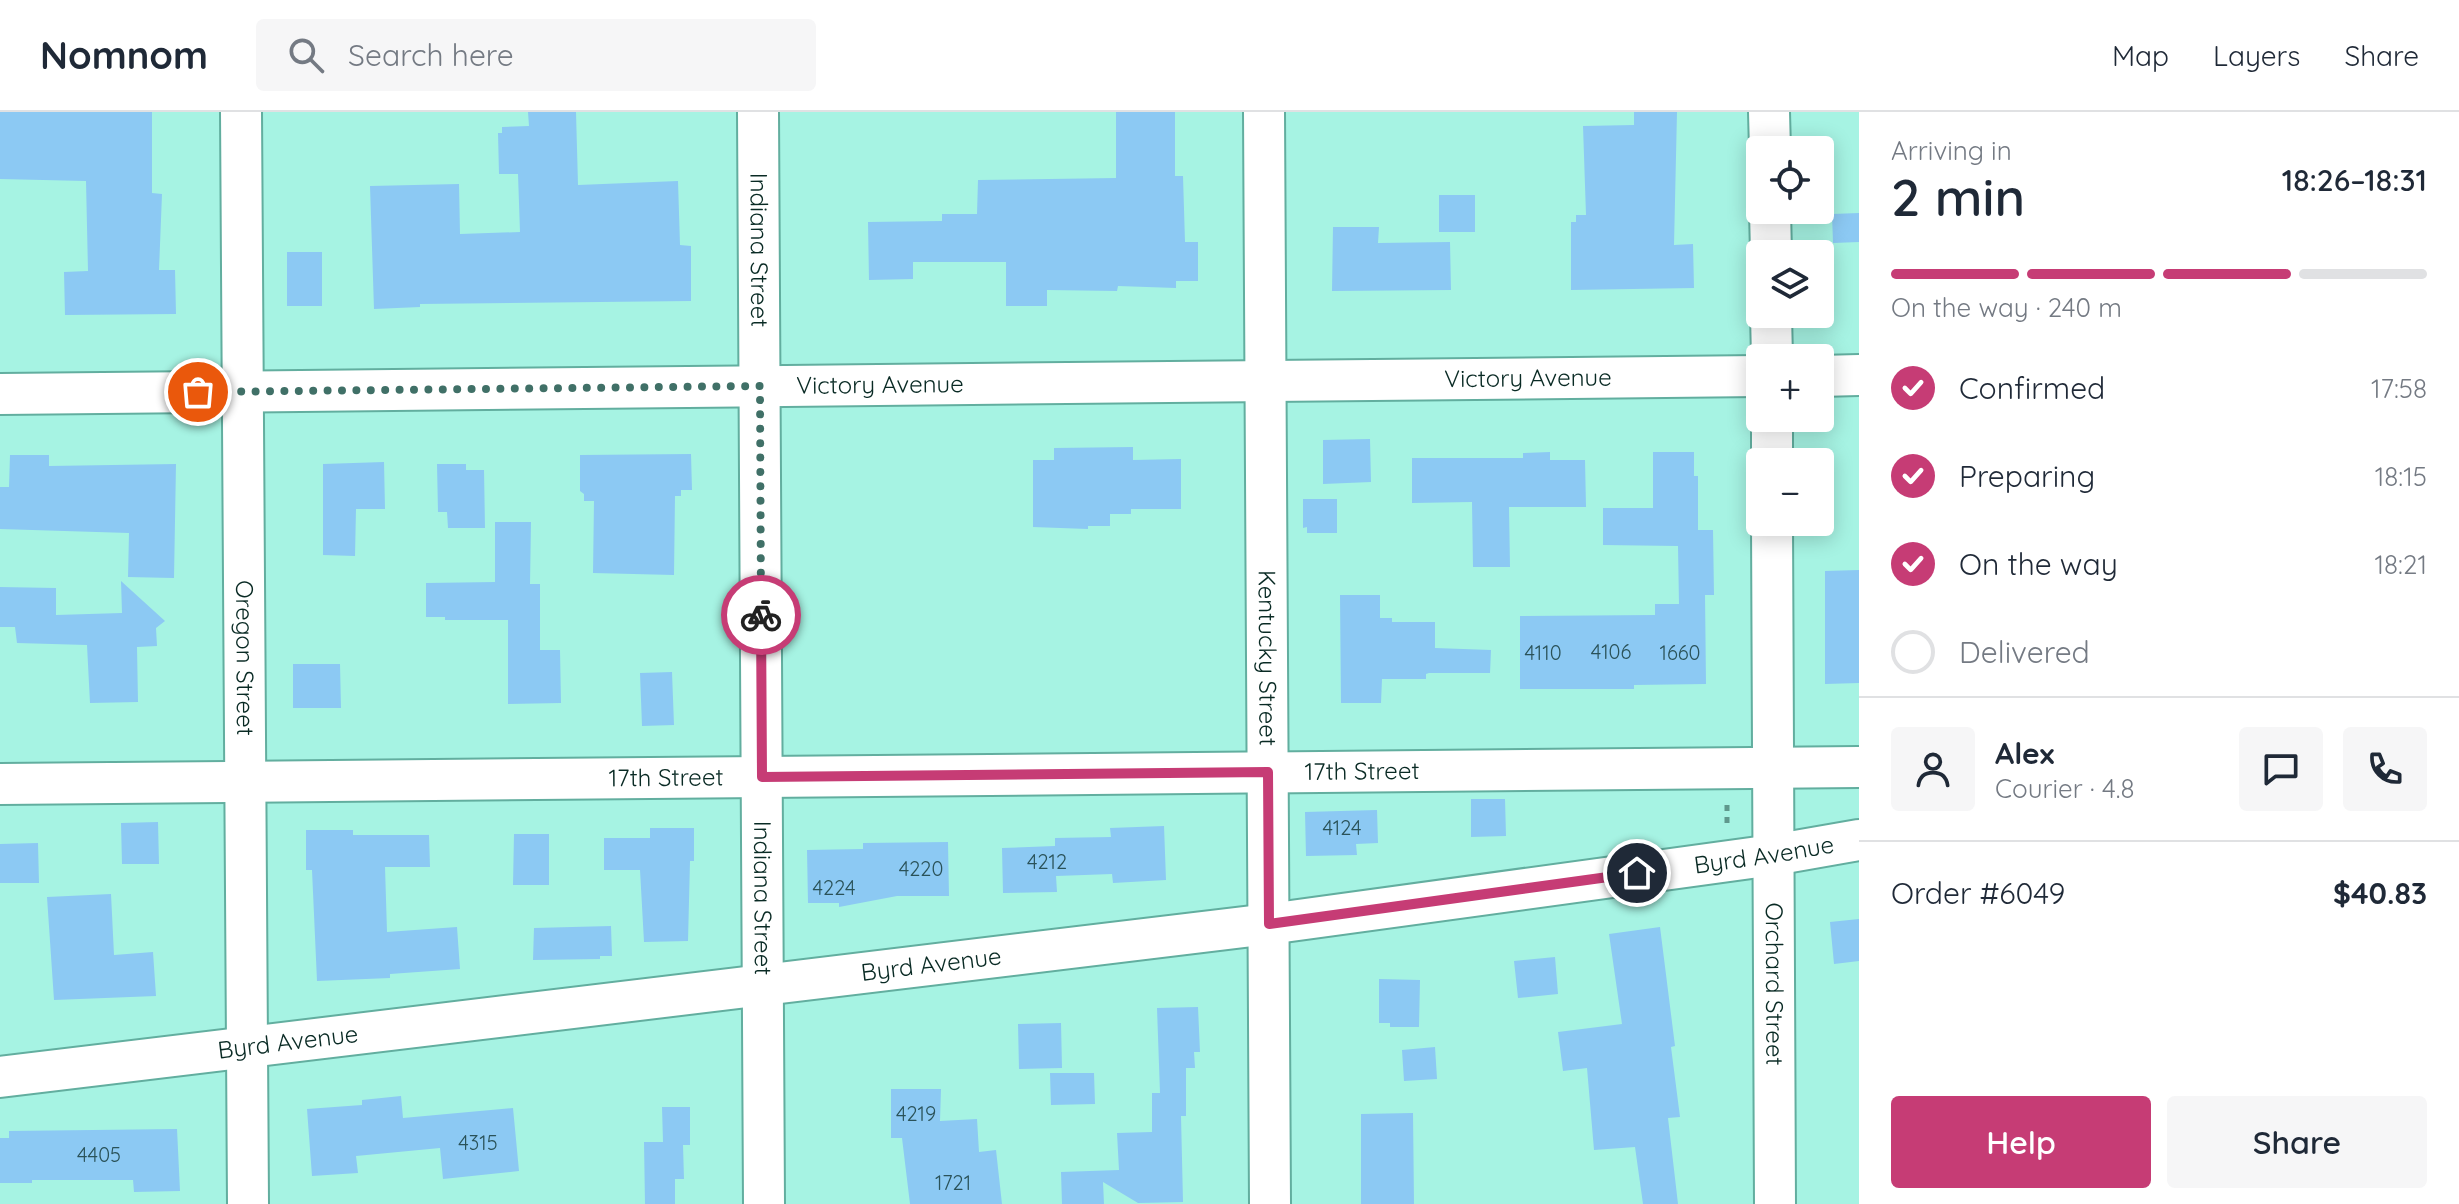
<!DOCTYPE html>
<meta charset="utf-8">
<style>
:root{--surface:#fff;--page:#f6f6f7;--text:#1f2937;--muted:#747a83;--line:#e0e1e3;--accent:#c63c75}
body{margin:0;font-family:Quicksand,sans-serif;background:var(--page);color:var(--text);height:100vh;display:flex;flex-direction:column;font-size:30px;white-space:nowrap}
*{box-sizing:border-box;margin:0}
p{font-size:26px;color:var(--muted)}
.icon{flex:none;width:44px;height:44px;fill:none;stroke:currentColor;stroke-width:2;stroke-linecap:round;stroke-linejoin:round}
.map{position:relative;flex:1;overflow:hidden}
.panel{display:flex;flex-direction:column;background:var(--surface);width:600px}
.panel>*{flex:none}
.buttons{position:absolute;left:1746px;top:24px;display:grid;gap:16px}
.buttons a{display:grid;place-items:center;width:88px;height:88px;border-radius:8px;background:var(--surface);box-shadow:0 4px 20px #0003;font-size:40px}
.pin{position:absolute;display:grid;place-items:center;width:68px;height:68px;color:#fff;margin:-34px;border:4px solid #fff;border-radius:50%;box-shadow:0 2px 8px #0007}
.courier{position:absolute;display:grid;place-items:center;width:80px;height:80px;margin:-40px;border:6px solid #c63c75;border-radius:50%;background:#fff;color:#222;box-shadow:0 2px 10px #0007}
.overview em{font-style:normal;font-weight:600}
.overview div{display:flex;flex-direction:column-reverse}
.overview{display:flex;align-items:center;justify-content:space-between;height:136px;padding:0 32px}
h1{font-size:52px;font-weight:600;line-height:60px}
.bar{display:grid;grid-template-columns:repeat(4,1fr);gap:12px 8px;align-content:center;height:96px;padding:0 32px}
.bar i{height:10px;border-radius:6px;background:var(--line)}
.bar .selected{background:var(--accent)}
.bar p{grid-column:span 4}
.line{display:flex;align-items:center;gap:20px;padding:0 32px;border-top:2px solid var(--line)}
.line div{flex:1}
.round{display:grid;place-items:center;flex:none;width:84px;height:84px;border-radius:8px;background:var(--page)}
ol{padding:0 32px;list-style:none}
li{display:flex;align-items:center;gap:24px;height:88px}
li p{margin-inline-start:auto}
li .icon{padding:8px;border-radius:50%;background:var(--accent);color:#fff;stroke-width:4}
li:last-child{color:var(--muted)}
li i{width:44px;height:44px;border:4px solid var(--line);border-radius:50%}
.button{display:flex;gap:16px;margin-top:auto;padding:16px 32px}
.button a{flex:1;height:92px;border-radius:8px;background:var(--accent);color:#fff;font-size:32px;font-weight:600;line-height:92px;text-align:center}
.button a+a{background:var(--page);color:var(--text)}
header{display:flex;align-items:center;gap:48px;box-sizing:border-box;height:112px;padding:0 40px;background:var(--surface);border-bottom:2px solid var(--line)}
header strong{font-size:38px}
nav{display:flex;gap:44px;margin-inline-start:auto;font-size:28px}
.search{width:560px;height:72px;background:var(--page);display:flex;align-items:center;gap:20px;box-sizing:border-box;padding:0 28px;border-radius:8px;color:var(--muted);font-size:30px}
main{display:flex;flex:1;min-height:0}
.map>svg:first-child{display:block}
</style>
<header>
<strong>Nomnom</strong>
<div class="search"><svg class="icon" aria-label="search" viewBox="0 0 24 24"><circle cx="10" cy="10" r="6"/><path d="M15 15l6 6"/></svg>Search here</div>
<nav><a>Map</a><a>Layers</a><a>Share</a></nav>
</header>
<main>
<div class="map">
<svg width="1859" height="1092" viewBox="0 0 1859 1092">
<rect width="100%" height="100%" fill="#a6f3e3"/>
<path fill="#8cc9f3" d="M0 0H152V81L162 82 159 158H175L176 202 65 203 64 160 88 159 86 69 0 67Z
M528 0H576L578 73 678 69 680 133 691 134V189L420 192V195L374 197 370 74 459 72 460 122 520 120 518 62H499L498 21H502V15L529 14Z
M1116 0H1175V64H1183L1185 130H1198V169H1176V176L1118 174 1117 179 1047 178V194H1006V150H913V167L869 168 868 110 942 109V102H977L978 68 1116 66Z
M1634 0H1677L1674 133 1693 132 1694 176 1571 178V110H1576V103H1586L1583 14 1634 13Z
M1439 83H1475V120H1439Z
M1859 101V130L1833 131 1832 102Z
M1333 115H1379L1378 131 1450 130 1451 178 1332 179Z
M287 140H322V194H287Z
M1370 327 1371 370 1323 372V328Z
M1133 335V348L1181 347V397H1131V402H1110V414H1088V417L1033 415V348H1054V336Z
M1550 340V348H1585L1586 395H1509L1510 455H1473L1472 390 1412 391V346H1523V341Z
M1653 340H1694V364H1698V418H1713L1714 483H1705L1706 572 1634 573V577H1520V504L1655 503V492H1679L1678 434 1603 433V396H1653Z
M691 342 692 378H681V384H675L674 463 593 461 594 389H584V382L580 379V343Z
M10 343H49V354L176 352 174 466 128 465 129 421 0 417V375H9Z
M384 350 385 397H356L355 444 323 443V352Z
M437 352H466V358H484L485 416H448L447 400H438Z
M1303 387H1337V421H1307V415L1303 416Z
M495 410H531L530 472H540V538H560L561 591 508 592V508H445V505H426V471L495 470Z
M1859 458V571L1825 572V459Z
M121 469 165 509 156 516 157 534 137 535 138 590 90 591 87 533 17 531 15 515H0V475L56 476V503L122 501Z
M1340 483H1380V506H1392V510H1435V536L1491 538 1490 561H1429L1426 562V567H1382L1381 591H1341Z
M293 552H340L341 596H293Z
M672 560 674 613 642 614 640 561Z
M1471 687H1505L1506 724 1471 725Z
M1377 698 1378 731 1356 732 1357 743 1306 744 1305 700Z
M158 710 159 752H122L121 711Z
M1164 714 1166 768 1113 771 1112 762 1056 764 1057 780 1003 781 1002 736 1055 734V726L1111 725 1110 716Z
M650 716H694V749H690L688 829 644 830 640 758H604V726H650Z
M306 718H353V723H429L430 755H385L387 820 457 815 460 857 390 862V866L317 869 312 758H306Z
M514 722H549V773H513Z
M948 730 949 784H897L839 795V791H808L807 738 863 737V731Z
M38 731 39 771H0V732Z
M111 782 114 843 153 840 156 884 54 888 47 785Z
M1859 807V849L1834 852 1830 810Z
M611 814 612 844H600V847L533 848 534 816Z
M1660 815 1675 934 1671 935 1680 1005 1668 1006 1678 1092H1643L1635 1035 1594 1038 1587 956 1563 959 1558 920 1622 912 1609 822Z
M1555 845 1558 882 1518 886 1514 849Z
M1379 867 1420 868 1419 915H1390V911H1379Z
M1198 895 1200 940H1194L1195 956H1186V1004H1181L1183 1090 1138 1091 1103 1070 1104 1092H1062L1061 1060 1119 1058 1117 1021 1152 1020V981H1160L1157 896Z
M1061 911 1062 956 1019 957 1018 912Z
M1435 935 1437 967 1404 969 1402 938Z
M1050 961H1094L1095 992 1051 993Z
M891 977H941L940 1009 977 1007 979 1040 996 1038 1002 1092H910L902 1026H891Z
M401 984 403 1006 513 996 519 1059 443 1067 440 1036 356 1044 358 1061 312 1064 307 997 362 993V988Z
M662 995H690V1033H683L684 1067H675V1092H645L644 1030H663Z
M1413 1001 1414 1092H1361V1002Z
M177 1017 180 1079 134 1080 133 1068H32V1071H0V1026H9V1019Z"/>
<g fill="none" stroke-linecap="round" stroke-linejoin="round">
<defs>
<g id="minor">
<path id="s1" d="M241 0 248 1092"/>
<path id="s2" d="M758 0 764 1092"/>
<path id="s3" d="M1264 0 1270 1092"/>
<path d="M1769 0 1770 38"/>
<path d="M1770 98 1771 142"/>
<path d="M1771 202 1772 246"/>
<path d="M1820 264 1859 263"/>
<path id="s4" d="M0 282 1760 264"/>
<path d="M1772 306V350"/>
<path id="s5" d="M1772 410 1775 1092"/>
<path id="s6" d="M0 672 1859 655"/>
<path id="s7" d="M0 965 1269 812 1773 743 1859 728"/>
</g>
</defs>
<use href="#minor" stroke="#62ae9f" stroke-width="44"/>
<path stroke="#5f988d" stroke-width="5" stroke-dasharray="6 6" stroke-linecap="butt" d="M1727 693V713"/>
<use href="#minor" stroke="#fff" stroke-width="40"/>
</g>
<g fill="none" stroke-linecap="round" stroke-linejoin="round">
<path stroke="#407067" stroke-width="8" stroke-dasharray="0 14.4" d="M198 280 760 274 761 503"/>
<path stroke="#c63c75" stroke-width="10" d="M761 503 762 665 1268 660 1269 812 1637 761"/>
</g>
<g text-anchor="middle" stroke-width="7" stroke-linejoin="round" paint-order="stroke">
<g font-size="20" fill="#2a5258">
<text x="1611" y="547">4106</text>
<text x="1543" y="548">4110</text>
<text x="1680" y="548">1660</text>
<text x="1342" y="723">4124</text>
<text x="1047" y="757">4212</text>
<text x="921" y="764">4220</text>
<text x="834" y="783">4224</text>
<text x="916" y="1009">4219</text>
<text x="478" y="1038">4315</text>
<text x="99" y="1050">4405</text>
<text x="953" y="1078">1721</text>
</g>
<g font-size="24" fill="#092a24" stroke="#a6f3e3">
<text dy="8" stroke="none"><textPath href="#s2" startOffset="138">Indiana Street</textPath></text>
<text dy="8" stroke="none"><textPath href="#s4" startOffset="1528">Victory Avenue</textPath></text>
<text dy="8" stroke="none"><textPath href="#s4" startOffset="880">Victory Avenue</textPath></text>
<text dy="8" stroke="none"><textPath href="#s1" startOffset="546">Oregon Street</textPath></text>
<text dy="8" stroke="none"><textPath href="#s3" startOffset="546">Kentucky Street</textPath></text>
<text dy="8" stroke="none"><textPath href="#s6" startOffset="1362">17th Street</textPath></text>
<text dy="8" stroke="none"><textPath href="#s6" startOffset="666">17th Street</textPath></text>
<text dy="8" stroke="none"><textPath href="#s7" startOffset="1778">Byrd Avenue</textPath></text>
<text dy="8" stroke="none"><textPath href="#s2" startOffset="786">Indiana Street</textPath></text>
<text dy="8" stroke="none"><textPath href="#s7" startOffset="938">Byrd Avenue</textPath></text>
<text dy="8" stroke="none"><textPath href="#s5" startOffset="462">Orchard Street</textPath></text>
<text dy="8" stroke="none"><textPath href="#s7" startOffset="290">Byrd Avenue</textPath></text>
</g>
</g>
</svg>
<div class="buttons">
<a><svg class="icon" aria-label="locate" viewBox="0 0 24 24"><circle cx="12" cy="12" r="6"/><path d="M12 2v4M12 18v4M2 12h4M18 12h4"/></svg></a>
<a><svg class="icon" aria-label="layers" viewBox="0 0 24 24"><path d="M12 4l9 5-9 5-9-5zM3 14l9 5 9-5"/></svg></a>
<a>+</a>
<a>−</a>
</div>
<div class="pin" style="left:198px;top:280px;background:#ea580c"><svg class="icon" aria-label="bag" viewBox="0 0 24 24"><path d="M5 8h14l-1 12H6zM9 8a3 3 0 0 1 6 0"/></svg></div>
<div class="pin" style="left:1637px;top:761px;background:#1f2937"><svg class="icon" aria-label="home" viewBox="0 0 24 24"><path d="M3 11l9-7 9 7M6 9v11h12V9"/></svg></div>
<div class="courier" style="left:761px;top:503px"><svg class="icon" aria-label="bike" viewBox="0 0 24 24"><circle cx="6" cy="16" r="4"/><circle cx="18" cy="16" r="4"/><path d="M6 16l4-8h5l3 8M10 8l3 8H6M13 5h3"/></svg></div>
</div>
<section class="panel">
<div class="overview"><div><h1>2 min</h1><p>Arriving in</p></div><em>18:26–18:31</em></div>
<div class="bar"><i class="selected"></i><i class="selected"></i><i class="selected"></i><i></i><p>On the way · 240 m</p></div>
<ol>
<li><svg class="icon" aria-label="check" viewBox="0 0 24 24"><path d="M5 12l5 5 9-10"/></svg>Confirmed<p>17:58</p></li>
<li><svg class="icon" aria-label="check" viewBox="0 0 24 24"><path d="M5 12l5 5 9-10"/></svg>Preparing<p>18:15</p></li>
<li><svg class="icon" aria-label="check" viewBox="0 0 24 24"><path d="M5 12l5 5 9-10"/></svg>On the way<p>18:21</p></li>
<li><i></i>Delivered</li>
</ol>
<div class="line" style="height:144px"><a class="round"><svg class="icon" aria-label="person" viewBox="0 0 24 24"><circle cx="12" cy="8" r="4"/><path d="M4 21q1-7 8-7t8 7"/></svg></a><div><b>Alex</b><p>Courier · 4.8</p></div><a class="round"><svg class="icon" aria-label="chat" viewBox="0 0 24 24"><path d="M4 5h16v11H9l-5 4z"/></svg></a><a class="round"><svg class="icon" aria-label="phone" viewBox="0 0 24 24"><path d="M5 4h4l2 5-3 2q2 4 5 5l2-3 5 2v4C11 20 4 13 5 4z"/></svg></a></div>
<div class="line" style="height:104px"><div>Order #6049</div><b>$40.83</b></div>
<div class="button"><a>Help</a><a>Share</a></div>
</section>
</main>
